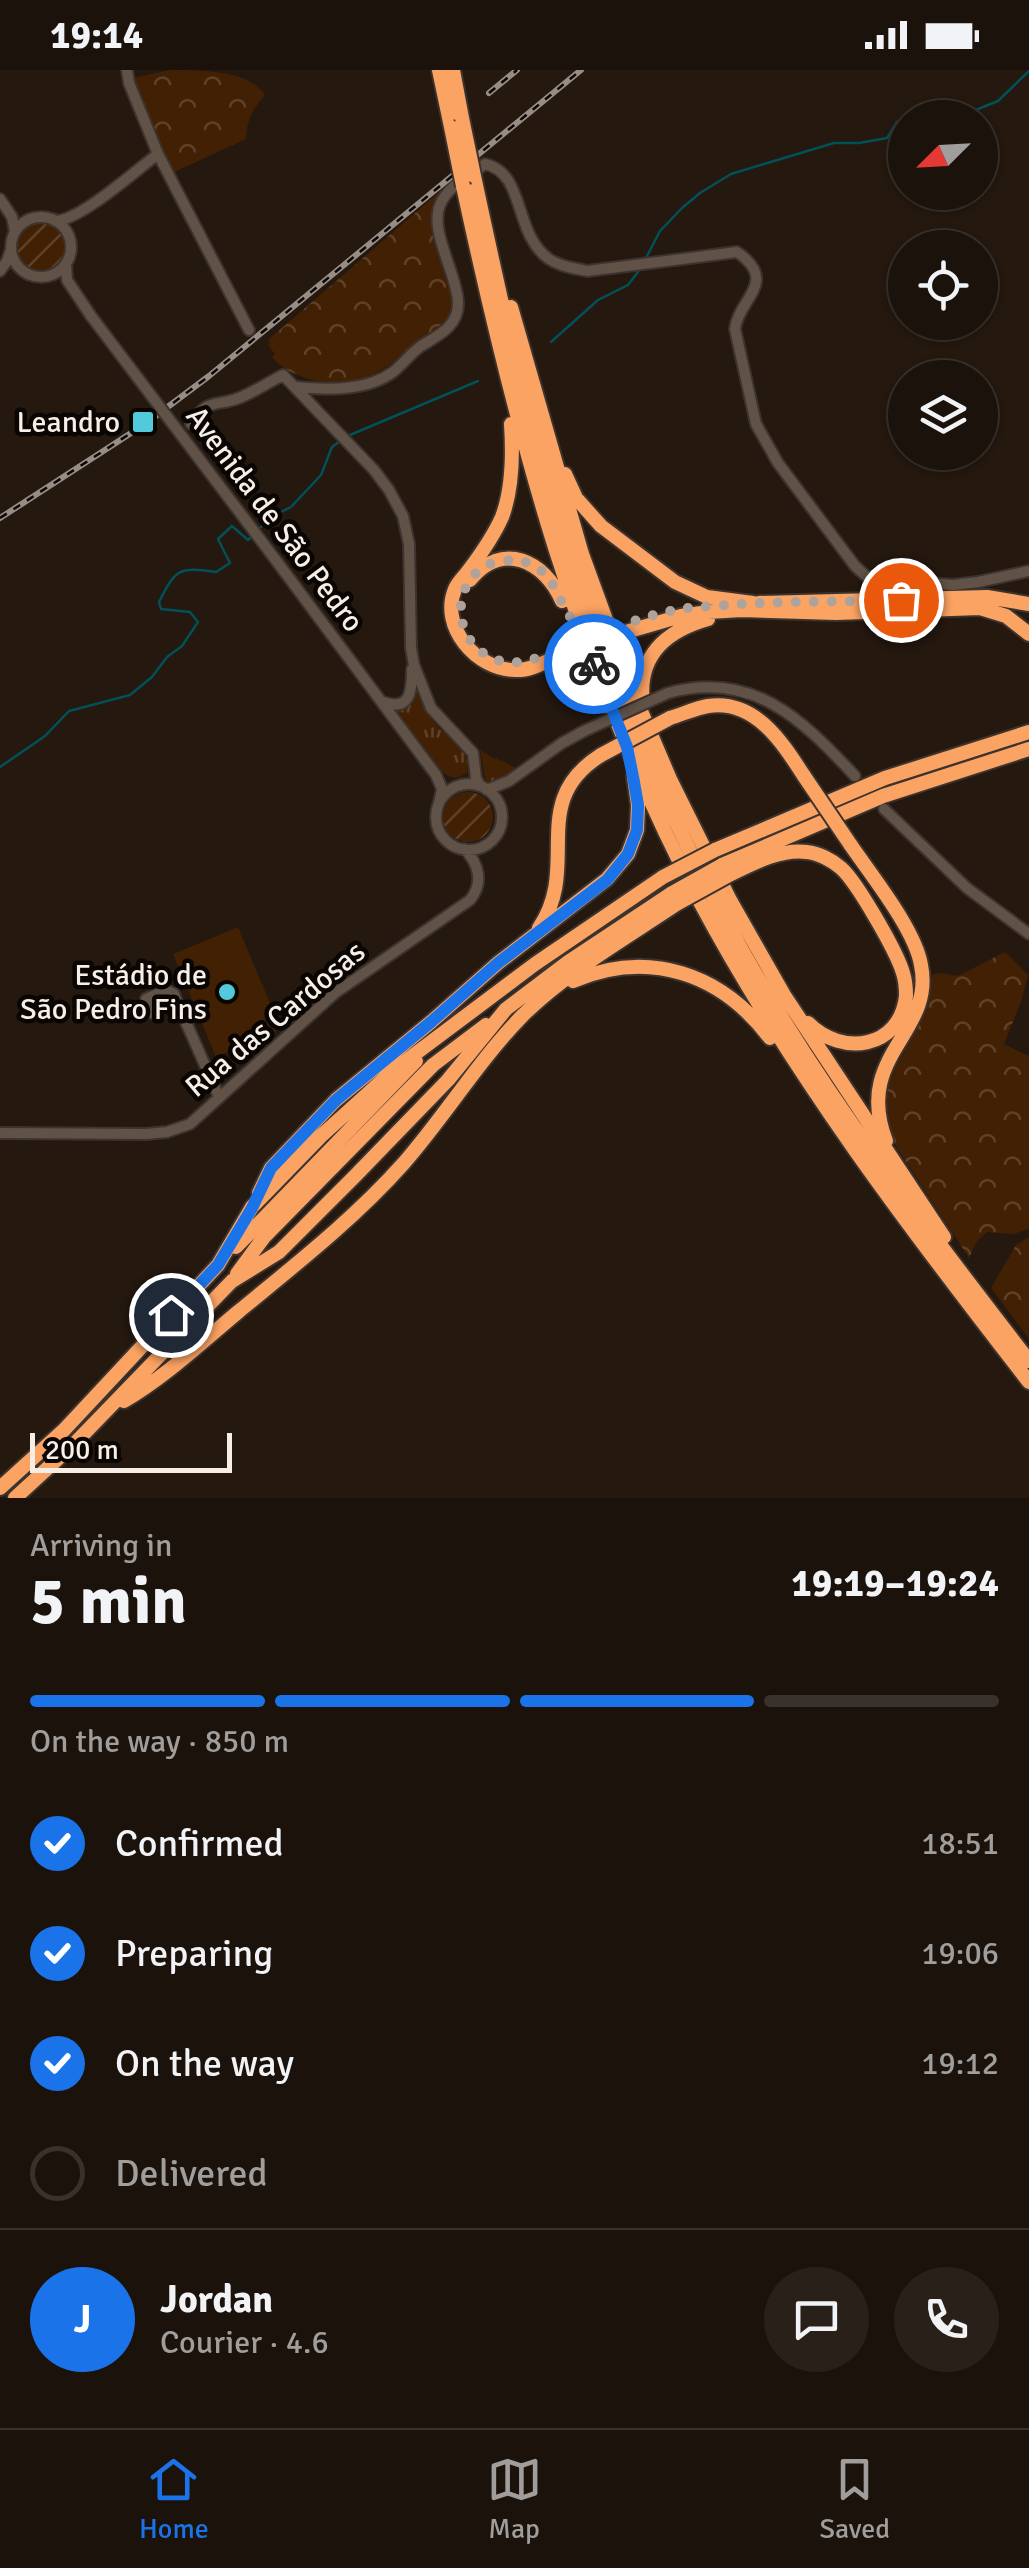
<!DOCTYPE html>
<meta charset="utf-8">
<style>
:root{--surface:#1b120b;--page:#282019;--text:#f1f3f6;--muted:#a09e9d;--line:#39322c;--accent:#1a73e8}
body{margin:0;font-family:Signika,sans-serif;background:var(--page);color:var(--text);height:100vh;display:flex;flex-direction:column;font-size:38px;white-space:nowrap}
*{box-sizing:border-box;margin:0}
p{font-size:32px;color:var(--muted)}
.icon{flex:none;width:55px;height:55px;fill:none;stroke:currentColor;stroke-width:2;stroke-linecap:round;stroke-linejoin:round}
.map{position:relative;height:1428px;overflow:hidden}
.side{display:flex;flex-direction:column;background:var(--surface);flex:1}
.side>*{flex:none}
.needle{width:65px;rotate:246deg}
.buttons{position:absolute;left:888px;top:30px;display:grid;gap:20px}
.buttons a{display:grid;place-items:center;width:110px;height:110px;border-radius:50%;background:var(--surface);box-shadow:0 2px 8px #0004,0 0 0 2px var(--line);font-size:50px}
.scale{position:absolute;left:30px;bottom:25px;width:202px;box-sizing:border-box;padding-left:10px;border:5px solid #f7eee8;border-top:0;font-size:28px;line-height:35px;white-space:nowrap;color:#f7eee8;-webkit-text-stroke:8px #090503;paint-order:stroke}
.pin{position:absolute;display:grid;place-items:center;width:85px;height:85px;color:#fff;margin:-42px;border:5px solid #fff;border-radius:50%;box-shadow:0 2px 10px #0007}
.courier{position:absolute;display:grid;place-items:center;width:100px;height:100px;margin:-50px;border:8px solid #1a73e8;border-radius:50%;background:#fff;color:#222;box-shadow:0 2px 12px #0007}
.head em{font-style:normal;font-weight:700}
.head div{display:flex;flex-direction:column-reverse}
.head{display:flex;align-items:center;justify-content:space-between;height:170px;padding:0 30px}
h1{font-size:65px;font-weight:700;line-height:75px}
.bar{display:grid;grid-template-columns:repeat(4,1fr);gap:15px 10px;align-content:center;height:120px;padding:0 30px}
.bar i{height:12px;border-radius:8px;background:var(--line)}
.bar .active{background:var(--accent)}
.bar p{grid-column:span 4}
.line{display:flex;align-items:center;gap:25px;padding:0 30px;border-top:2px solid var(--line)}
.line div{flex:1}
.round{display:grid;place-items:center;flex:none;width:105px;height:105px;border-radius:52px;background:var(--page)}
ol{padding:0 30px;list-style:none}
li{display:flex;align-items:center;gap:30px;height:110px}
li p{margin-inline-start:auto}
li .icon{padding:10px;border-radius:50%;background:var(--accent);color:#fff;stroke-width:4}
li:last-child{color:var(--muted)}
li i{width:55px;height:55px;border:5px solid var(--line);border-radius:50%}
.status{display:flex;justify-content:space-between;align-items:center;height:70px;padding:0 50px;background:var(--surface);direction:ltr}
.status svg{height:28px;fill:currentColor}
.menu{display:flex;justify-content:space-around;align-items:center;height:140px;border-top:2px solid var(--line);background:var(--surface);font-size:28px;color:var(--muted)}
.menu a{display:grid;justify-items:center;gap:5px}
.menu .active{color:var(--accent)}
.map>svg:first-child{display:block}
</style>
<div class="status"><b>19:14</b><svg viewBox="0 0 49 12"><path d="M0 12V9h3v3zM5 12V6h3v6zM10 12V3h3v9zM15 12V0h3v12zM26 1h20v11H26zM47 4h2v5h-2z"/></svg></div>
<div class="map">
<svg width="1029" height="1428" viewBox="0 0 1029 1428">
<defs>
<pattern id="grass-tufts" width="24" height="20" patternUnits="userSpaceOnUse" patternTransform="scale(2.5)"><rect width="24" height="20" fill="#422004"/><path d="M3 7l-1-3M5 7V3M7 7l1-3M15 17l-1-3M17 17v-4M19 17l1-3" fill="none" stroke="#5e4129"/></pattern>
<pattern id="forest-crowns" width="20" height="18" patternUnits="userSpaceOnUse" patternTransform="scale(2.5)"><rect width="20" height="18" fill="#422004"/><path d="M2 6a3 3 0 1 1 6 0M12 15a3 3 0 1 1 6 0" fill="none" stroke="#5e4129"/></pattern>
<pattern id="garden-furrows" width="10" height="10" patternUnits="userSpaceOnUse" patternTransform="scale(2.5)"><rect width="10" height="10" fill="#422004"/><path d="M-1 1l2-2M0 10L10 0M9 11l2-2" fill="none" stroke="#5e4129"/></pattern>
</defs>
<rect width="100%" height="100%" fill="#24180f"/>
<path fill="url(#grass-tufts)" d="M417 619C422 632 428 646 437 656 453 673 471 676 467 703 460 706 459 709 451 707 437 704 407 654 397 641 409 636 415 633 417 619Z
M480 680 495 689 498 688 499 691 501 690 516 698C479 728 487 709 480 680Z"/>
<path fill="url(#forest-crowns)" d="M170 0C202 0 249 0 265 25 252 40 247 49 246 69L172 103 162 85 133 8Z
M452 111 453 115C448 120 440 125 436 131 418 159 468 220 446 251 437 264 422 269 410 279 389 296 370 311 342 312 317 314 288 306 272 287L275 284 268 275 270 273 268 270Z
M1005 882 1028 905 1022 929 1004 974 1029 986V1159L1014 1164 987 1162 977 1171 969 1188 888 1064C886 1051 883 1038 886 1024 897 981 931 952 932 905L941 903 958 906Z
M1029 1167V1269L991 1218 1016 1175Z"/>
<path fill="url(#garden-furrows)" d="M14 178a26 26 0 1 1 52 0a26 26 0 1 1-52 0Z
M443 747a25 25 0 1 1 50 0a25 25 0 1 1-50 0Z"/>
<path fill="#422004" d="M238 857 281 959 216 987 173 884Z"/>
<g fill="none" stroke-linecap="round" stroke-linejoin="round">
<path stroke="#025059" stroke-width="2.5" d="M908 48H922
M956 48 998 31 1029 1
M646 188 660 161 682 138 700 123 731 104 834 73H859L887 68 897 52 905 49
M551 272 598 230 628 215 641 198
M350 365 478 311
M259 459 269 448 291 437 321 405 332 377 339 372
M0 697 45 666 69 641 130 625 152 607 167 587 182 576 198 552 190 542 161 539 159 532C176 498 179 497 216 502L230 493 218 469 232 456 248 470 253 465"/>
<defs>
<path id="minor" d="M127 0 129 13 158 84 249 260
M0 129 12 147 15 162
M11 177a30 30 0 1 1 60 0a30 30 0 1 1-60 0Z
M55 151C81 150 135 101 158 84
M66 194 67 210 91 246
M0 201 7 191 10 182
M297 317C328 320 367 321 393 302 403 294 411 283 421 276 439 265 459 256 458 232 457 204 429 161 440 135 447 117 470 105 485 94 526 103 513 164 549 189 561 197 574 198 587 201L737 182C780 212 738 229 735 259L756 354 778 393 855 496 866 506 877 509 953 515 978 512 1029 501
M191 354C208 327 216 337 239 328 254 322 269 312 283 305L374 400 389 420 403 446 409 474 411 578 414 595 431 638 473 683 476 708 480 716
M275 489 436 705 442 719 439 733
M668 623C752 600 801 648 855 706
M383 632C411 642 412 620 412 599
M436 747a33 33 0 1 1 66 0a33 33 0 1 1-66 0Z
M487 720 509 711 562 673 584 661
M884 739 967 818 1029 864
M177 932 152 943 146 929 166 920 174 924 177 932 219 1027
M0 1063 146 1064 167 1062 190 1054 335 923 470 830C484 813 479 793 464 779"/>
<path id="highway" d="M439 0 451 57
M453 0 462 48
M474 106C500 227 526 348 563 466 609 610 669 750 743 882 825 1027 927 1159 1029 1291
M463 116C517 368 579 602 700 832 792 1004 910 1159 1029 1312
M511 237 582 484 629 613 670 709 730 830 784 925 944 1167
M511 354C513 384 513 418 502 447 494 465 481 484 469 500 465 506 458 512 455 519 439 557 477 600 515 600 530 601 545 592 559 586
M565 404 576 428 601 456 675 512 707 527 753 533
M470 510C502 470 545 491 562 531
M759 533 987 527 1029 534
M619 564 681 546 708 542 742 540 836 543 980 538 1006 546 1029 564
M643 633C637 587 665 561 708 549
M670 648C683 644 696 638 708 636 755 629 782 672 804 706
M850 774C871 805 915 859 921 895 935 964 853 985 886 1071
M715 780 885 708 1029 662
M722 795 883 726 1029 679
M727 806C750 795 780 778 807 782 818 783 832 790 841 798 857 812 897 882 903 903 905 909 906 920 906 926 900 979 842 987 808 953
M539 858C582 795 526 732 601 685
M573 911C649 879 721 903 770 968
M259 1123 271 1098 336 1030 431 952 498 893 607 809 628 784 637 760 638 735 634 707
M236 1177 416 991
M237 1204 264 1167 433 995 486 955
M124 1331C165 1307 202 1272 238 1242 295 1195 354 1149 403 1094 445 1046 478 991 523 945 568 901 626 868 678 833
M0 1418 64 1360 218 1195 252 1137 321 1066 395 999 535 894 663 807
M15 1428 75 1373 232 1211 279 1182 355 1106 448 1010 506 939 568 892 672 823"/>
</defs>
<use href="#minor" stroke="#3c332f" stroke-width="14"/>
<use href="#highway" stroke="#3c332f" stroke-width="18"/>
<use href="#minor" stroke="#615247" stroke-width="10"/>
<use href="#highway" stroke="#fba363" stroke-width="14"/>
<defs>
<path id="rail" d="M489 23 517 0
M0 448 145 354 209 306 581 0"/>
</defs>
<use href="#rail" stroke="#988d86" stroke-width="6"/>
<use href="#rail" stroke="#090503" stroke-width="2.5" stroke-dasharray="8" stroke-linecap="butt"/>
<defs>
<path id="minor-bridge" d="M91 246 275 489
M584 661 668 623"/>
<path id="highway-bridge" d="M462 48 474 106
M451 57 463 116
M559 586 619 564
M601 685 670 648
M804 706 850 774
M663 807 715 780
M672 823 722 795
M678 833 727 806"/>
</defs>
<use href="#minor-bridge" stroke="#3c332f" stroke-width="14" stroke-linecap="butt"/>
<use href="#highway-bridge" stroke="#3c332f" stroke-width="18" stroke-linecap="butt"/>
<use href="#minor-bridge" stroke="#615247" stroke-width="10"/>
<use href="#highway-bridge" stroke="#fba363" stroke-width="14"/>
</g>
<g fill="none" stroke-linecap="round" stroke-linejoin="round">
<path stroke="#ada39c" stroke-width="10" stroke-dasharray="0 18" d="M594 594C589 583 586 568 580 558 576 552 570 548 566 541 551 509 541 486 501 491 485 493 473 503 466 517 451 548 470 587 506 592 530 595 556 580 578 572 611 559 646 545 680 539 700 536 721 536 741 534 794 531 848 532 901 530"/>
<path stroke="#1a73e8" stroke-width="12" d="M171 1245 218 1195 252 1138 271 1098 336 1030 431 952 498 893 607 810 628 784 637 760 638 735 634 712 627 677 594 594"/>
</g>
<g fill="#53cadc" stroke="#090503" stroke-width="4">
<rect x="131" y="340" width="24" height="24" rx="5"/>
<circle cx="227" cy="922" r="10"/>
</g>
<g text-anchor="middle" stroke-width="9" stroke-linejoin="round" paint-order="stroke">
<g font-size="30" fill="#f7eee8" stroke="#090503" text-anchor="end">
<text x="120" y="362">Leandro</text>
<text x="207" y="915">Estádio de<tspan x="207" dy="34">São Pedro Fins</tspan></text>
</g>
<g font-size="30" fill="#f7eee8" stroke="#090503">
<text transform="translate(275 449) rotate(53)" y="10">Avenida de São Pedro</text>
<text transform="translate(275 949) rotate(-40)" y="10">Rua das Cardosas</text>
</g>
</g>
</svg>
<div class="buttons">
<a><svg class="needle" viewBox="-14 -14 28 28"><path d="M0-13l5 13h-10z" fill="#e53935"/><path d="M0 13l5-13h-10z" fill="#a09e9d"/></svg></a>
<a><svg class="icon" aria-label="locate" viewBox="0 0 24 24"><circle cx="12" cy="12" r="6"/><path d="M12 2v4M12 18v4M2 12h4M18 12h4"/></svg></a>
<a><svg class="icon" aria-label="layers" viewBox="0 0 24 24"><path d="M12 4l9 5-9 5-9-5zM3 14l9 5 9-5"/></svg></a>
</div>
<div class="scale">200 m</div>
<div class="pin" style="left:901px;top:530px;background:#ea580c"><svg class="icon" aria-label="bag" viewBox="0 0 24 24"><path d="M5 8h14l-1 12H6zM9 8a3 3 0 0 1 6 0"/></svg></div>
<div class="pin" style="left:171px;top:1245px;background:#1f2937"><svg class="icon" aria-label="home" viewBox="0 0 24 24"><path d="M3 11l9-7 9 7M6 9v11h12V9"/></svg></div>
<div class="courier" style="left:594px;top:594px"><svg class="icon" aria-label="bike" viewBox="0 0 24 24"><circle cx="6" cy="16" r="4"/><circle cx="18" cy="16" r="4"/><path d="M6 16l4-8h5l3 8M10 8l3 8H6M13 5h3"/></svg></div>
</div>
<section class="side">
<div class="head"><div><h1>5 min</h1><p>Arriving in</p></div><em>19:19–19:24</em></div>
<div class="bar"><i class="active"></i><i class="active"></i><i class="active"></i><i></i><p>On the way · 850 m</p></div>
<ol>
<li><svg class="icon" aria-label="check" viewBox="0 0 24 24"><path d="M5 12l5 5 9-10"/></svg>Confirmed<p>18:51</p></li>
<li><svg class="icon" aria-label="check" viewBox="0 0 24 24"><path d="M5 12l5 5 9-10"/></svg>Preparing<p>19:06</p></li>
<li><svg class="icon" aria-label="check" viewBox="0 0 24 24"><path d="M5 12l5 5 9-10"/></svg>On the way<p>19:12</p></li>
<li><i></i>Delivered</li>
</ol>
<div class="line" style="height:180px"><b class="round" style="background:var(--accent);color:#fff">J</b><div><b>Jordan</b><p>Courier · 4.6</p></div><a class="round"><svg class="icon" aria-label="chat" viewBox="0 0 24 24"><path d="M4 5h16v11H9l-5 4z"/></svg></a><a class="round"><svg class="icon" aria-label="phone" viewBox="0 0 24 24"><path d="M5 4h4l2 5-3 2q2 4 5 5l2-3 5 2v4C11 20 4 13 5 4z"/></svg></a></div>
</section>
<nav class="menu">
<a class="active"><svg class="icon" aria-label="home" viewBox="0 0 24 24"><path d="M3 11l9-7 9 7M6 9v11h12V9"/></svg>Home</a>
<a><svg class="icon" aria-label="map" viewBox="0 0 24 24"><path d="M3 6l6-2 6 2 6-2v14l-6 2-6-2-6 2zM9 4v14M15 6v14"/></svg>Map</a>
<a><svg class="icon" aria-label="saved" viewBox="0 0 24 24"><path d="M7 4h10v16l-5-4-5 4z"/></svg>Saved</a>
</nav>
